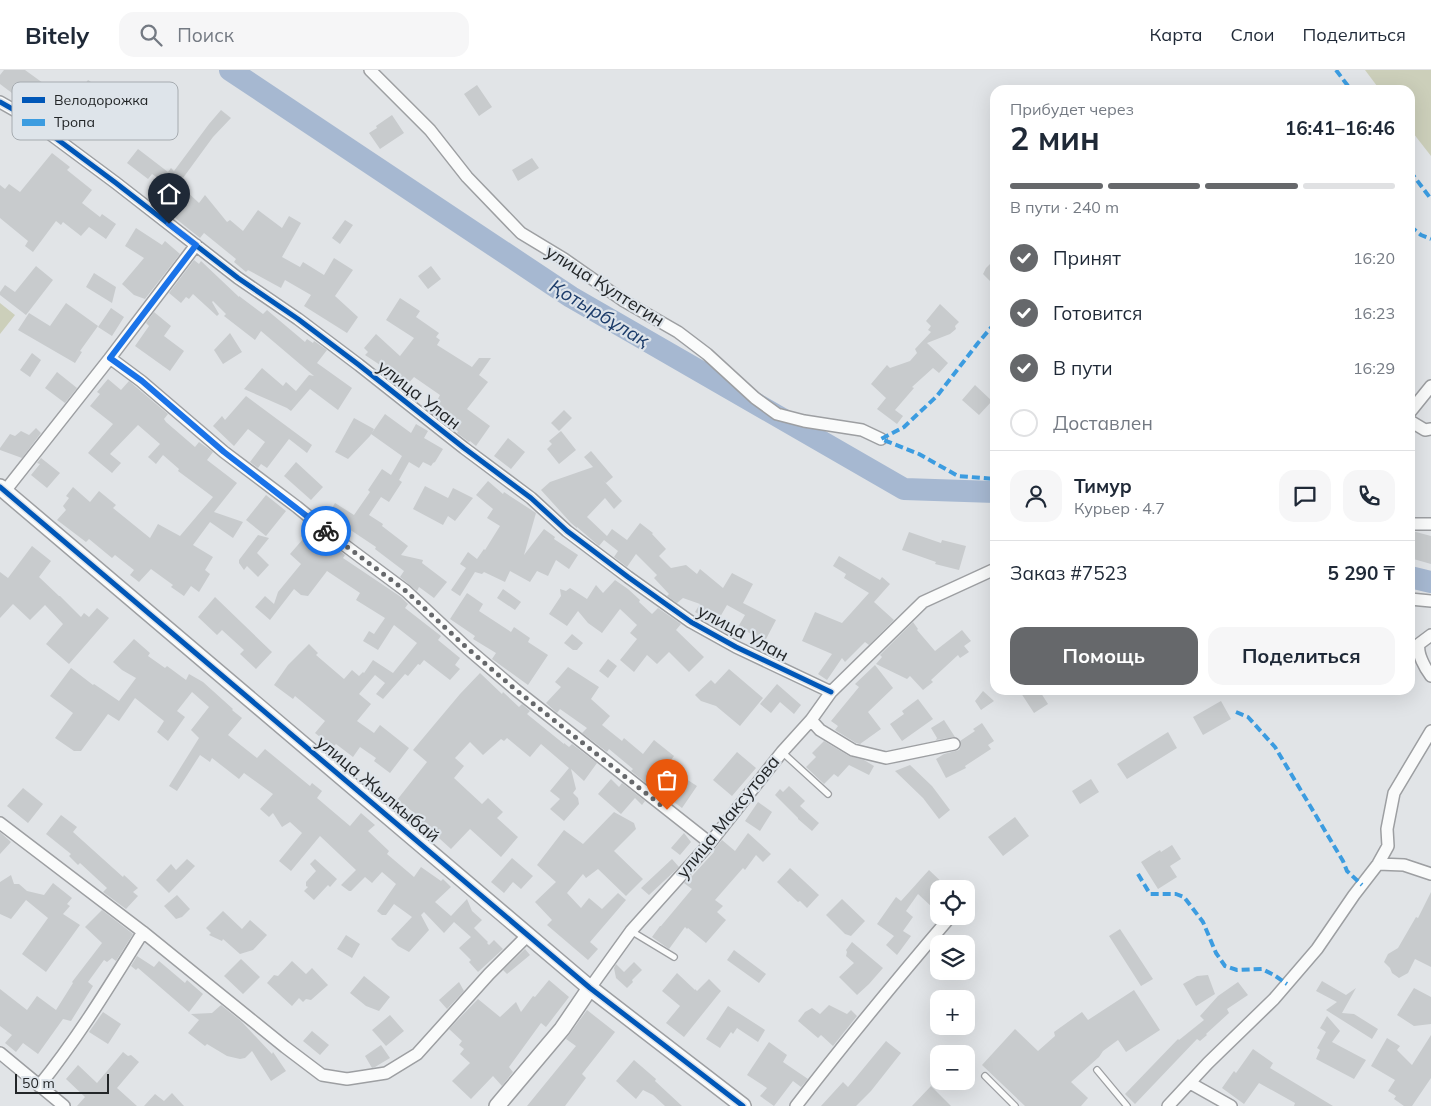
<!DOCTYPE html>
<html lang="ru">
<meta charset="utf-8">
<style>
:root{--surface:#fff;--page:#f6f6f7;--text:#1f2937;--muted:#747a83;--line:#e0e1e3;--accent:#66686b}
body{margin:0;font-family:Mulish,sans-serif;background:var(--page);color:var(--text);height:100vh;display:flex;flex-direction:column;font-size:19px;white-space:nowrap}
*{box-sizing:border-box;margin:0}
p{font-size:16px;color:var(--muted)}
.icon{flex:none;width:28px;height:28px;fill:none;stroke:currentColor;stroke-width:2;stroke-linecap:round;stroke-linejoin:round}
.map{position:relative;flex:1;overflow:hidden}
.drawer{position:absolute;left:990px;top:15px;width:425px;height:610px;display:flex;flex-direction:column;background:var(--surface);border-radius:15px;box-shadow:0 5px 20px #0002}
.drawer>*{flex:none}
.buttons{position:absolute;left:930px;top:810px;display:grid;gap:10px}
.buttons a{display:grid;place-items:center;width:45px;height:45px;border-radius:10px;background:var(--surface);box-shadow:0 5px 20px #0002;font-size:25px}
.scale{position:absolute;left:15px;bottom:12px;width:94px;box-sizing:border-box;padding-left:5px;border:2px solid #232628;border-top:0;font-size:14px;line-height:18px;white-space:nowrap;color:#232628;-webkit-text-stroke:4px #dee4ea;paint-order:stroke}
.pin{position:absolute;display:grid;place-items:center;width:42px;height:42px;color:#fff;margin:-51px -21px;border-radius:50% 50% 50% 0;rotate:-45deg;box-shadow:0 0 5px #0007}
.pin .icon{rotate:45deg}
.courier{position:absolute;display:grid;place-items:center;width:50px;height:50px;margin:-25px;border:4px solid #1a73e8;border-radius:50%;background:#fff;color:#222;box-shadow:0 1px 6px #0007}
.overview em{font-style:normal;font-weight:700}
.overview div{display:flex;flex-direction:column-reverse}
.overview{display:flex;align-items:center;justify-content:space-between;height:85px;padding:0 20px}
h1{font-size:32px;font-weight:700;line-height:38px}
.bar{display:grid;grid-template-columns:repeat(4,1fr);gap:8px 5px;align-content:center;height:60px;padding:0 20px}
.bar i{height:6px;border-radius:4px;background:var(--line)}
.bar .current{background:var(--accent)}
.bar p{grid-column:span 4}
.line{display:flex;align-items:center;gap:12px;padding:0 20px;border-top:1px solid var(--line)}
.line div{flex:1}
.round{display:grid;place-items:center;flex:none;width:52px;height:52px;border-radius:15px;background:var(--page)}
ol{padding:0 20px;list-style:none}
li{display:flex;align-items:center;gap:15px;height:55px}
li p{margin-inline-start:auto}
li .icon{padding:5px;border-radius:50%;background:var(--accent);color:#fff;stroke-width:4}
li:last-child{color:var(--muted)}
li i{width:28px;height:28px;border:2px solid var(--line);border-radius:50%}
.cta{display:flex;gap:10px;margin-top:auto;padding:10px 20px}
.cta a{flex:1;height:58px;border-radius:15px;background:var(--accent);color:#fff;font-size:20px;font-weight:700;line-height:58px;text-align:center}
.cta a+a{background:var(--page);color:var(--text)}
header{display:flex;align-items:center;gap:30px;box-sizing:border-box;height:70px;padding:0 25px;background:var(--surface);border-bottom:1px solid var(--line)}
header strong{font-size:24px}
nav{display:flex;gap:28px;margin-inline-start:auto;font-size:18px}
.search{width:350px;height:45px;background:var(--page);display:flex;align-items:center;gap:12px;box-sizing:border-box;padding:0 18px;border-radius:15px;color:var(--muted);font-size:19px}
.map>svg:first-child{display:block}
</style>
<header>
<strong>Bitely</strong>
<div class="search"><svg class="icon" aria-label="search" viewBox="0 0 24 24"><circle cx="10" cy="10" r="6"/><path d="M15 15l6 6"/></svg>Поиск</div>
<nav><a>Карта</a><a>Слои</a><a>Поделиться</a></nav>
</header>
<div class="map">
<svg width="1431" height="1036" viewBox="0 0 1431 1036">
<rect width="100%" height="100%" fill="#e1e4e7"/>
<path fill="#cccfba" d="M1365 0H1431V86L1410 59V20H1380Z
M0 233 15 245 0 264Z"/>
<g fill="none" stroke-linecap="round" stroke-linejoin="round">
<path stroke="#a6b8d1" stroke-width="22" d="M230 0 571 227 904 419 995 422
M1410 507 1431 512"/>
</g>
<path fill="#c8cbcd" d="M4 0H25L54 21 59 15 75 28 88 10 118 30 122 25 139 37 120 63 97 46 81 67 54 47 49 53 36 43 41 38 15 20 12 23 0 14V5Z
M477 15 492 37 479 46 464 24Z
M221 40 231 48 213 67 183 108 186 111 182 117 199 133 205 125 227 152 230 150 243 161 258 140 282 158 289 146 301 153 282 187 300 197 303 192 324 205 334 188 353 200 335 226 358 247 347 263 304 236 311 225 285 210 281 218 248 200 246 202 234 192 236 189 204 163 200 168 180 152 166 140 173 133 160 123 165 113 152 104 148 109 127 93 138 79 168 102 171 98 174 101 209 54Z
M392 45 404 63 380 79 369 63 377 58 376 56Z
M52 83 70 97 67 100 92 120 82 133 100 147 102 144 116 154 106 169 89 157 81 166 63 152 61 155 56 151 33 182 25 176 28 171 0 148V115L5 119 9 114 20 122Z
M532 88 539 98 518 111 512 100Z
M345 150 353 155 340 174 332 168Z
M136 158 162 175 165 171 180 184 145 229 134 225 122 214 144 188 125 176Z
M995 189V216L983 204 986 198Z
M194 190 199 194 201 191 239 227V226L263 244 267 240 305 272 307 269 313 273 314 271 327 280 317 293 352 318 338 340 310 319 291 341 287 338 244 319 262 298 283 316 286 312 296 321 309 305 314 306 261 261 255 270 224 246 226 244 213 231 212 232 219 244 217 246 193 224 189 229 186 227 181 233 169 223Z
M36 196 53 210 26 245 0 225V222L5 215 15 222Z
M431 196 441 209 428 219 418 206Z
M94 203 116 217 112 233 86 217Z
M400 228 420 241 416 247 439 263 436 267 440 270 437 275 472 297 479 288H491L479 305 488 312 467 339 490 356 476 376 470 371 469 372 457 363 458 361 447 355 431 342 440 325 414 307 407 315 381 293 380 295 365 285 368 282 364 278 376 264 400 286 414 268 386 250Z
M66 233 98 256 80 281 82 282 75 293 18 260 29 243 50 256Z
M940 234 959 252 955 256 956 259 950 264 927 273 948 293 939 303 933 298 912 317 914 318 895 340 903 346 897 354 877 339 886 328 871 314 887 295 890 298 910 291 917 283 915 279 931 262 928 260 931 256 926 251Z
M111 238 124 247 112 266 98 257Z
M154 242 171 256 164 266 184 281 170 301 135 276 149 256 146 253Z
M230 263 242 282 223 294 214 280Z
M32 283 41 290 30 307 20 300Z
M57 302 77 318 65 333 45 318Z
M108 309 121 320 129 311 136 317 168 344 164 349 166 352 195 377 199 372 213 382 207 390 237 413 214 442 243 452 233 468 210 452 193 475 213 487 205 500 210 504 199 522 191 516 184 526 171 517 173 515 151 499 139 512 130 505 134 500 115 485 112 488 89 469 86 472 57 450 66 440 63 436 69 428 66 426 73 417 90 432 99 421 116 435 113 438 150 468 158 454 180 466 213 427 178 401 179 399 163 385 156 394 148 387 160 374 138 355 110 384 121 393 112 403 88 383 113 354 90 336 100 324 97 322Z
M975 315 992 331 979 345 962 330Z
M246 326 312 375 307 383 289 369 267 398 261 394 258 398 250 392 265 372 248 359 234 376 213 356 222 346 225 350Z
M564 340 572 348 559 361 551 353Z
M385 344 411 363 416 354 428 361 424 368 443 379 435 392 433 393 431 396 423 392 419 398 409 392 399 410 402 412 389 432 381 427 369 445 383 454 382 456 408 476 401 485 423 490 422 493 447 512 434 528 419 517 417 521 400 507 404 501 375 479 376 477 328 445 335 433 354 445 370 422 368 420 382 399 391 405 402 386 371 364Z
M354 348 374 359 370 366 348 389 335 382Z
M36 358 41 363 22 388 0 380V378L10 364 15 366 21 361 29 365Z
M561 361 576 380 559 394 547 379 552 374 549 371Z
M508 368 525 382 511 399 494 386Z
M591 381 613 407 606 413 603 410 622 431 614 439 605 428 587 447 607 466 612 459 627 470 640 453 653 463 652 464 666 479 659 486 671 498 686 495 697 504 700 499 723 518 732 503 753 514 743 533 776 550 765 571 738 557 745 545 727 535 716 554 695 542 700 534 683 528 677 533 667 526 669 524 654 508 657 505 636 484 627 497 614 487 618 481 604 470 599 476 577 457V458L571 453 541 420 550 412 593 397 584 387Z
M41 388 60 403 47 418 31 405 40 394 37 393Z
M296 392 323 417 311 430 284 406Z
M488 411 503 424 504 422 536 443 524 485 544 459 555 467 554 469 578 485 569 499 556 490 548 506 537 501 530 512 510 501 505 512 484 502 482 504 475 502 460 526 451 520 466 498 460 494 468 482 477 489 484 479 485 480 500 456 487 448 493 439 476 425Z
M425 416 448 428 453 418 473 428 455 451 448 446 443 455 413 439Z
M266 425 286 441 266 466 246 450Z
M310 461 328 476 330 474 345 485 343 488 401 527 408 534 405 538 441 566 438 570 460 588 455 595 460 599 450 610 424 590 420 595 418 594 408 606 405 604 383 629 376 624 385 613 375 605 359 624 371 634 357 651 374 663 380 655 409 678 390 703 374 691 376 688 360 677 353 687 336 674 333 677 315 663 325 651 295 626 293 629 274 615 288 595 309 574 318 583 316 585 344 609 352 600 359 606 363 602 364 603 373 590 393 603 417 573 394 555 378 580 363 571 369 561 374 564 385 548 356 530 360 523 327 501 308 526 301 525 294 519 270 550 255 537 265 526 274 534 278 522 301 494 290 484Z
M909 462 941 473 942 470 966 476 959 500 935 494 936 492 902 480Z
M1411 462H1416L1431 466V494L1410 488V466Z
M258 465 269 468 257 483 269 495 258 507 247 496 244 500 239 493V490Z
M32 476 51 491 39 507 59 526H60L81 547 84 543 89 547 97 538 109 548 69 594 46 574 63 554 45 535 30 550 13 534 0 548V502L8 508Z
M839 486 880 510 882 507 890 514 874 532 894 550 869 575 865 572 845 592 842 588 827 610 818 604 832 584 802 571 815 542 842 553 869 523 844 508 846 504 833 496Z
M615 510 628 519 640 530 639 532 652 544 658 538 681 554 676 560 704 587 689 602 669 582 657 594 647 585 634 602 620 590 637 569 630 563 637 555 620 539 602 563 588 553 578 541 567 556 549 544 561 526 560 519 566 521 570 518 587 529 596 515 603 523Z
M503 519 521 532 515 540 497 528Z
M467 523 483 534 479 541 511 562 514 557 530 568 528 572 548 585 528 615 492 589 496 583 473 569 475 566 450 549Z
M215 527 272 582 256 599 240 584 244 580 222 560 217 565 198 547Z
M913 552 918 559 917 560 935 581 962 560 971 571 964 576 969 582 960 588 958 585 931 610 933 612 923 620 910 606 907 609 876 594 882 587 880 585Z
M572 564 583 573 577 580H573L564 573Z
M134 569 150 583 148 586 165 598 167 596 186 610 189 604 203 612 233 639 232 640 242 648 228 665 257 688 265 679 310 716 312 713 322 721 317 728 350 756 361 743 375 755 368 761 389 781 387 784 414 807 421 797 441 811 443 809 451 817 435 832 451 846 467 829 472 841 482 850 474 858 488 872 487 873 489 875 494 870 503 879 478 902 469 892 471 890 459 878 471 867 454 852 444 863 424 842 421 845 429 860 409 882 398 876 391 869 412 847 394 834 386 845H382L377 841 396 814 382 802 372 813 365 807 351 821H349L341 815 356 800 320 766 291 801 279 791 302 763 290 752 282 757 273 743 269 747 260 739 273 724 244 703 239 709 212 688 210 692 200 685 177 721 169 716 199 668 191 660 209 637 192 622 177 641 185 647 168 671 157 662 164 651 135 628 119 651 108 644 81 681H74L55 668 73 643 50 626 71 598 93 615 94 614 119 631 136 608 122 600 113 592Z
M608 589 617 596 608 608 599 601Z
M875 595 893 618 868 642 881 659 860 674 856 673 835 660 838 656 831 651 859 617 855 614Z
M568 597 599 617 591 629 610 646 602 655 622 671 624 668 643 684 654 670 674 686 665 698 681 711 683 707 697 716 682 738 674 732 672 734 631 701 633 699 609 679 607 682 582 663 587 658 560 639 557 643 546 633 561 617 555 612Z
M729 599 763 628 740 656 716 636 701 631 695 625 711 610 715 614Z
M480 603 502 624 503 622 519 637 522 634 530 641 527 644 564 674V673L569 677 572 674 597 693 584 711 571 699 576 719 573 723 578 728 579 734 564 751 550 739 560 729 550 721 569 698 541 674 530 687 507 668 504 671 501 669 483 685 470 672 455 688 464 696 454 708 482 734 488 728 503 742 497 748 518 767 501 787 470 759 451 779 418 749 420 747 397 730 427 692 413 680 460 624Z
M777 614 801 635 794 644 780 632 771 643 760 634Z
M1019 620H1039L1048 634 1034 643Z
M983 621 994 631 981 640 975 631Z
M918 629 933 649 902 671 890 654 904 644 902 641Z
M1221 631 1231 649 1203 665 1193 647Z
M944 650 955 667 936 670 937 668 931 658Z
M982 653 994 671 988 675 991 679 965 696 966 698 946 708 936 689 944 684 959 680 961 676 960 671 975 661 973 659Z
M1168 662 1177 678 1127 709 1117 694Z
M824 671 849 686 864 690 874 696 869 705 849 695 838 707 834 704 824 714 806 697 816 687 812 683Z
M737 682 756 698 732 726 713 710Z
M910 695 932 716 950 740 939 749 923 728 895 701Z
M611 709 619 717 622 713 645 731 642 735 635 728 621 744 598 724Z
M1091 709 1099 722 1080 734 1072 721Z
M789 716 805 731 800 736 819 753 812 761 798 749V748L775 725 780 719 783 722Z
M23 718 43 734 28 753 7 736Z
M758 732 772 742 760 761 745 751Z
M614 742 634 753 636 759 614 781 643 809 626 826 598 799 586 808 583 804 567 823 581 838 589 828 602 839 618 823 626 830 590 872 598 879 588 890 547 855 552 850 535 832 556 812 537 795 564 760 583 774Z
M61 745 77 757 73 762 123 807 124 805 138 818 133 822 138 826 126 839 103 822 107 818 80 793 78 795 69 786 71 784 46 764Z
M1015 747 1029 766 1003 786 988 767Z
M0 762 11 772 0 784Z
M684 763 691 772 680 785 671 778Z
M748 763 771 784 763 792 756 785 745 800 743 798 715 830 723 836 717 842 726 850 706 873 688 858 687 859 685 857 669 879 652 867 660 856H661L692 819 684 813 691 805 692 806 714 782 713 781 722 770 735 781Z
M1172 775 1181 789 1170 796 1177 807 1158 819 1141 792 1160 780 1161 782Z
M512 788 533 806 521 819 513 812 504 823 491 812Z
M187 789 195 796 169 823 156 810 171 794 176 800Z
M315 789 337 809 330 817 328 815 314 830 304 821 308 817 306 816V812L316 801 310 794Z
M672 789 679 797 649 825 641 818Z
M790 798 819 825 807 838 800 831 798 832 777 812Z
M929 800 949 819H939V829L932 837 918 824 906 841 913 847 903 861 911 866 897 885 886 875 894 866 877 854 896 827 901 831Z
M11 805 14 814H19L27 821 44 825 53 813 72 828 67 834 70 836 63 844 80 855 46 902 22 884 48 848 26 830 11 849 0 844V812Z
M1431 822V897L1415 889 1408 903 1399 908 1392 903 1390 898 1384 892 1388 884 1398 878 1416 847 1418 848Z
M177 825 190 839 182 847 176 849 164 836Z
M842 829 865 851 851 866 845 864 826 845Z
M102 840 133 864 116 891 112 888 107 892 104 890 88 912 93 916 71 951 63 949 38 984 23 973 16 982 5 973 12 965 0 956V919L27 940 37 926 56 940 73 913 72 912 102 873 85 857Z
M223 841 242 859 250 850 267 865 253 880 240 884 223 869 222 871 209 865 211 863 206 858Z
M1120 859 1153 909 1141 916 1109 866Z
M346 865 360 874 352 888 337 879Z
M852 872 883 898 869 914 857 925 839 907 854 893 846 886 847 882 846 880Z
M525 879 530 885 507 904 503 900Z
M734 880 766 904 759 913 727 890Z
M137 886 154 897 159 891 185 913 187 910 203 924 189 942 138 898 136 900 131 896Z
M241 889 260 907 243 924 224 906Z
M292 891 306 904 312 898 328 915 311 930 306 929 303 932 299 928 292 936 267 913 274 905 278 906Z
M634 892 642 900 632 910 633 912 627 918 616 908 614 898 616 894 624 902Z
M677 903 695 920V919L697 921 709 909 721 921 684 967 666 953 680 936 662 921Z
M1208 905 1215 924 1196 936 1183 914 1197 906Z
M364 906 390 927 379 941 366 936 350 923Z
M549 910 569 927 546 957 541 953 509 997 513 1002 502 1016 493 1006 471 1029 452 1011 470 993 460 984 464 979 459 975 462 971 449 959 478 929 500 947 516 932 521 942 533 926 535 927Z
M1322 911 1346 925 1356 918 1342 943 1354 944 1378 959 1372 969 1326 940 1337 932 1316 921Z
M459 912 464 921 447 939 439 930Z
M1238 912 1248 925 1227 939 1229 943 1206 964 1207 965 1200 971 1197 969 1135 1034 1125 1024 1178 969 1179 970 1204 950 1200 946 1218 926Z
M1414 918 1431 927V954L1414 956 1397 945Z
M1134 920 1160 960 1126 982 1118 970 1103 981 1099 987 1071 1012 1088 1028 1081 1036H1025L982 995 1015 959 1038 981 1055 966 1054 962 1082 942 1088 950Z
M221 935 241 951 272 984 273 982 286 1001 271 1011 252 981 245 988 240 989 227 986 207 974 205 976 188 963 199 950 191 944 212 943Z
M829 935 847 944 851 940 857 946 833 976 821 965 818 968 798 951 805 942 812 938 820 944Z
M728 936 765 960 758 972 737 958 733 964 731 962 720 978 706 969Z
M587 940 615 962 582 1004 586 1008 565 1036H527L576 976 566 969Z
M103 942 121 954 108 974 89 962Z
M390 945 404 961 386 976 372 960Z
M1327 946 1340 961 1332 972 1366 990 1354 1009 1316 989 1320 980 1317 978 1326 962 1320 958Z
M312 961 329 975 320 985 303 971Z
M1431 965V1008L1412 1036H1404L1394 1029 1396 1026 1388 1021 1395 1010 1371 996 1387 968 1400 976 1397 980 1412 995Z
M886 971 901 983 871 1021 856 1036H821L843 1012 848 1017Z
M769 972 787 985 783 992 808 1009 801 1017 793 1011 774 1036 760 1026 767 1018 747 1005Z
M381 975 390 988 375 997 372 998 365 986Z
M1253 979 1273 993 1270 998 1333 1036H1294L1295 1033 1259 1013 1244 1034 1222 1018 1234 1001 1236 1003Z
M123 982 128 986 131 985 139 992 117 1018 137 1036H77L85 1027 66 1009 78 995 97 1013Z
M634 990 656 1009 655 1011 682 1036H665L653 1025 643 1020 636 1029 616 1011Z
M931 1016 951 1036H912Z
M172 1023 184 1036H144L155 1024 164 1031Z"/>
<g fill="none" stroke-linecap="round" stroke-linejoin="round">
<defs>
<path id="service" d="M782 682 828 724
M631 861 674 887
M1097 1000 1127 1036
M985 1006 1015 1036"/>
<path id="minor" d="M370 0 430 60 467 107 521 163 564 189 624 231 678 262 707 284 755 328 777 344 804 351 862 360 881 369
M0 32 30 49 116 113 238 208 298 249 359 295 464 378 531 428 567 461 628 507 691 552 736 577 831 622
M110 288 141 311 224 382 297 437 335 468 406 521 467 578 516 620 710 773
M1410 342 1431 316
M1410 351 1425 360 1431 359
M5 421 110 288 196 175
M1410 454H1431
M1410 529 1431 531
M1431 565 1419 574C1417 584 1425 598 1431 606
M811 650 820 660 853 680 886 688 954 674
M0 753 143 862 285 977 322 1005 347 1009 386 1003 417 984 489 904 528 865
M1378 794 1404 795 1431 804
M590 918 631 861 710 773 782 682 811 650 831 622 923 532 995 499
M0 983 64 1036
M1190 1013 1231 1036
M39 1016C78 968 110 915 143 862
M796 1036C846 971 898 908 951 846
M1168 1036 1208 993 1274 929 1317 879 1354 825 1378 794 1388 776 1387 759 1394 723 1431 661"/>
<path id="tertiary" d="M0 417 590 918 743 1036
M497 1036 562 959 590 918"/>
</defs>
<use href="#service" stroke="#9d9fa2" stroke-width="8"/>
<use href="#minor" stroke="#9d9fa2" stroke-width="14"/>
<use href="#tertiary" stroke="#9d9fa2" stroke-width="18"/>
<use href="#service" stroke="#fafbfb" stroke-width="5.5"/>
<use href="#minor" stroke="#fafbfb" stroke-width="11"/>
<use href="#tertiary" stroke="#fafbfb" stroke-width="15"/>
<path stroke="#3c9ce0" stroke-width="4" stroke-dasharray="8 4" stroke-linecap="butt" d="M1336 0 1351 20
M1410 101 1431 129
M1410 156 1421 165 1431 169
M995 253 978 273 937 326 904 357 881 369 919 384 958 406 995 409
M1236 642 1248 647 1275 677 1343 791 1347 801 1362 815
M1138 804 1150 824H1176L1184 827 1203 852 1216 883 1225 896 1237 900 1262 899 1274 905 1287 914"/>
<defs>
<path id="cycleway" d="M0 32 30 49 116 113 238 208 298 249 359 295 464 378 531 428 567 461 628 507 691 552 736 577 831 622
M0 417 590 918 743 1036"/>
</defs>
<use href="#cycleway" stroke="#dee4ea" stroke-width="8"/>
<use href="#cycleway" stroke="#0057b8" stroke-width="5"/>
</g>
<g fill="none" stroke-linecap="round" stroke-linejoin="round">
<path stroke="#66686b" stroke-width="5" stroke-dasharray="0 9" d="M326 461 406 521 467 578 516 620 667 740"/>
<path stroke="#1a73e8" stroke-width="6" d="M169 154 196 175 110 288 142 311 224 382 326 461"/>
</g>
<g text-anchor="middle" stroke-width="4.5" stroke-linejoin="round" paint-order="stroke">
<g font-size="18" fill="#232628" stroke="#dee4ea">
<text transform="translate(605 216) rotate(32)" y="6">улица Култегин</text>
<text transform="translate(419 325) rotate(38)" y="6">улица Улан</text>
<text transform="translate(743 563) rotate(28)" y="6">улица Улан</text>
<text transform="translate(378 719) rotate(40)" y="6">улица Жылкыбай</text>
<text transform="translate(728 747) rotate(-51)" y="6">улица Максутова</text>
</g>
<g font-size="19" font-style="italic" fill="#1c3c6a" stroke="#dee4ea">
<text transform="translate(600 243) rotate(31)" y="7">Қотырбұлақ</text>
</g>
</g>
<rect x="12" y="12" width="166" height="58" rx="8" fill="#dee4ea" stroke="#a6abb0" stroke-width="1"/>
<rect x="22" y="27" width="23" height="6" fill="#0057b8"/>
<rect x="22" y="49" width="23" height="7" fill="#3c9ce0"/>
<g font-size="14" fill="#232628">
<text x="54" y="35">Велодорожка</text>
<text x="54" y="57">Тропа</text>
</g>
</svg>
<div class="buttons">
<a><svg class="icon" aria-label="locate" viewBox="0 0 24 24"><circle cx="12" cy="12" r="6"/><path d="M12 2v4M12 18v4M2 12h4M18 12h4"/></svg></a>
<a><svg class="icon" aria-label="layers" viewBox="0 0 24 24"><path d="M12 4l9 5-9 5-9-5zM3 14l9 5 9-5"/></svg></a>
<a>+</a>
<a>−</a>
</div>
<div class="scale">50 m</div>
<div class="pin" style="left:667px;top:740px;background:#ea580c"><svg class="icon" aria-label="bag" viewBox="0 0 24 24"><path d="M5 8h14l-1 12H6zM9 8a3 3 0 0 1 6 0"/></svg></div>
<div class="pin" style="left:169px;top:154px;background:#1f2937"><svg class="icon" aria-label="home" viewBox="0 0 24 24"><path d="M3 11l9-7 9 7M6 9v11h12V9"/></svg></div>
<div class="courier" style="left:326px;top:461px"><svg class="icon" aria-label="bike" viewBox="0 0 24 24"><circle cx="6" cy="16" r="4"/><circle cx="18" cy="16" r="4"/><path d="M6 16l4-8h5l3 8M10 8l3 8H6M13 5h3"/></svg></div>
<section class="drawer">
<div class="overview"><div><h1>2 мин</h1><p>Прибудет через</p></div><em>16:41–16:46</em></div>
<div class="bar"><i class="current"></i><i class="current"></i><i class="current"></i><i></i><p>В пути · 240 m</p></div>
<ol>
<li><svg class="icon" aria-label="check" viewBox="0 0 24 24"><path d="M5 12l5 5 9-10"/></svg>Принят<p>16:20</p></li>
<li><svg class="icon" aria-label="check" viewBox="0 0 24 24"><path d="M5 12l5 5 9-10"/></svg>Готовится<p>16:23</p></li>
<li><svg class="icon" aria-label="check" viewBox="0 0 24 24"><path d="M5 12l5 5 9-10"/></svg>В пути<p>16:29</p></li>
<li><i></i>Доставлен</li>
</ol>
<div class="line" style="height:90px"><a class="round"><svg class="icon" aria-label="person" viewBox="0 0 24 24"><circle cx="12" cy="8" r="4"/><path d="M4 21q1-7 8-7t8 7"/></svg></a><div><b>Тимур</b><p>Курьер · 4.7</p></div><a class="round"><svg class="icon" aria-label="chat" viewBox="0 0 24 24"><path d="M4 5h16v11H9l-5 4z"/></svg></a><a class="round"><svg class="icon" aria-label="phone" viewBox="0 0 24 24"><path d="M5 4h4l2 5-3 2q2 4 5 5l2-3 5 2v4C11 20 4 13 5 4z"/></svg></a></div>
<div class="line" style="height:65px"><div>Заказ #7523</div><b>5 290 ₸</b></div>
<div class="cta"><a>Помощь</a><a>Поделиться</a></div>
</section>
</div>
